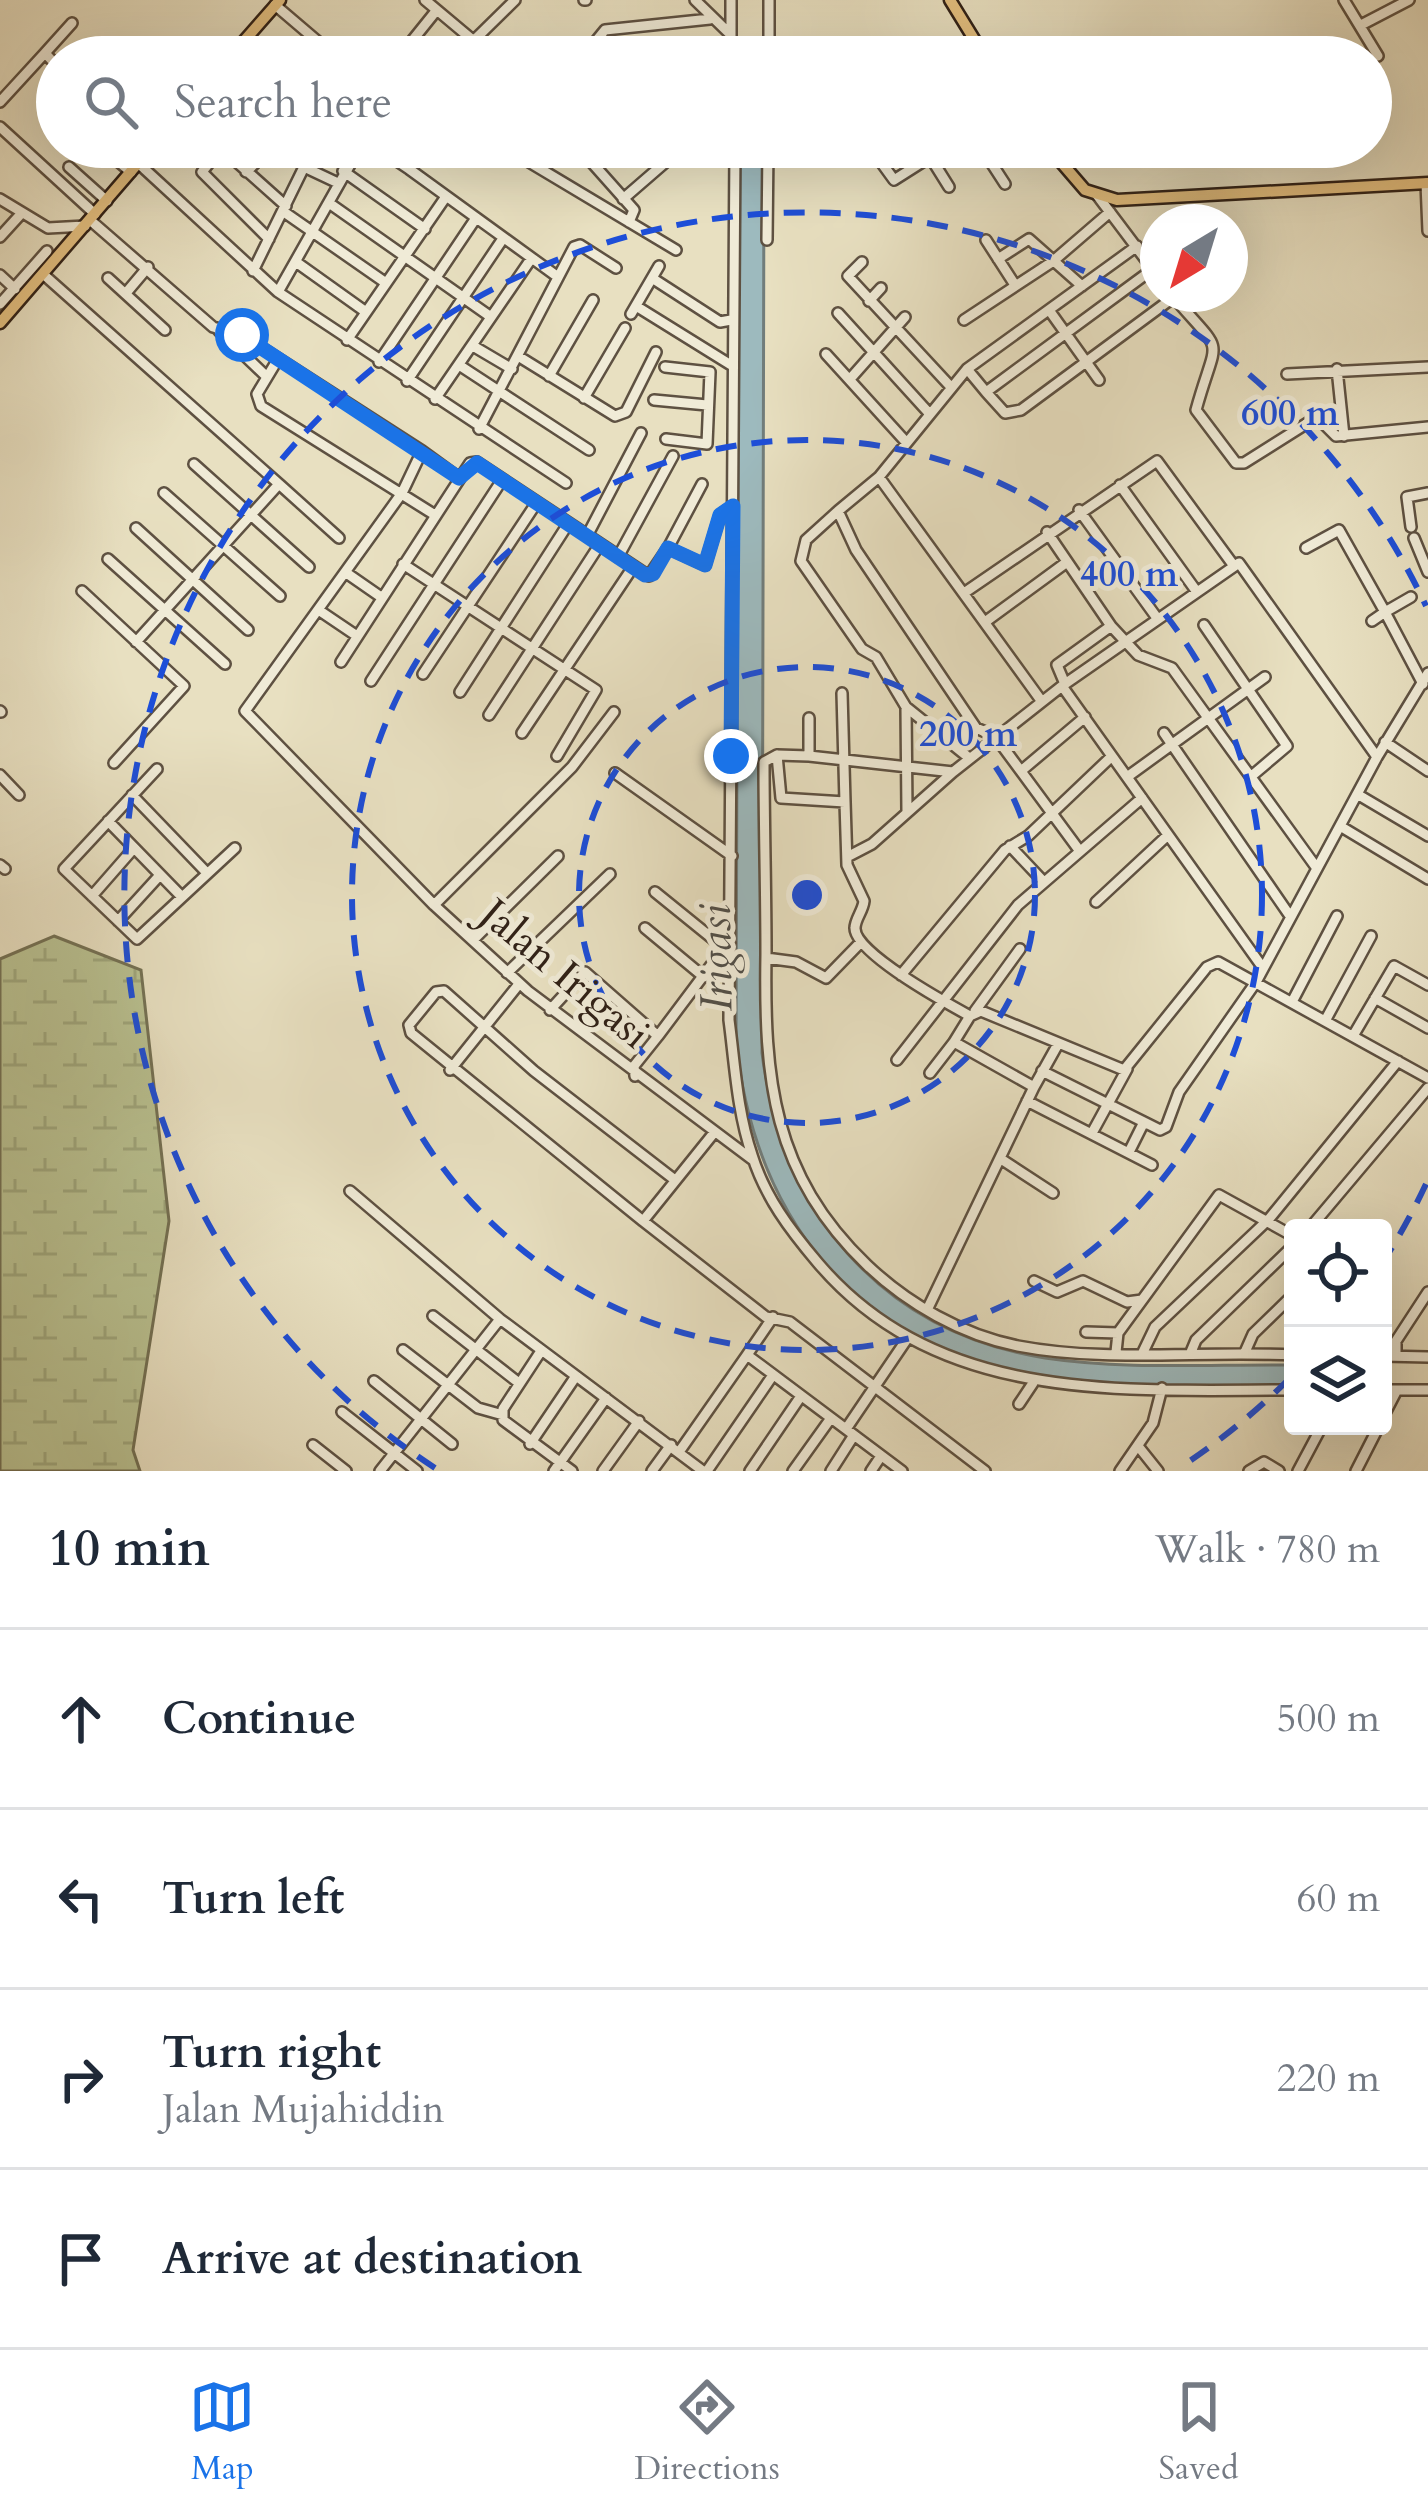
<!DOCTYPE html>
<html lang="en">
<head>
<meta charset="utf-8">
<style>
	:root { --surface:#fff; --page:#f2f2f3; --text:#1f2937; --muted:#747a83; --line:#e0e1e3; --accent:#1a73e8 }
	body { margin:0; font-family:Cardo,serif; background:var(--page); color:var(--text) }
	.controls { position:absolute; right:36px; bottom:36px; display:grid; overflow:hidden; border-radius:12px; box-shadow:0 12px 48px #0002 }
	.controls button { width:108px; height:108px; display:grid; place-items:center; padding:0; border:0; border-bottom:3px solid var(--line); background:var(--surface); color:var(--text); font:60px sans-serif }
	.compass { position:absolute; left:1140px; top:204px; width:108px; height:108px; border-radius:50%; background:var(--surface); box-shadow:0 12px 48px #0002; rotate:218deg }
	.stop { position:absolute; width:36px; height:36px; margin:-27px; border:9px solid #1a73e8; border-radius:50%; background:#fff }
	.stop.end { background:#1a73e8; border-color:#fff; box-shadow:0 3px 12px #0008 }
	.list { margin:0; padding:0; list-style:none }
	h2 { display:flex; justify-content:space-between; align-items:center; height:156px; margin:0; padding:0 48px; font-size:51px }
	h2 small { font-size:39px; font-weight:400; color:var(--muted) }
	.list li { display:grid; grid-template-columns:78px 1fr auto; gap:36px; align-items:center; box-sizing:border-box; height:180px; padding:0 48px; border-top:3px solid var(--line) }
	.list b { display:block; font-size:45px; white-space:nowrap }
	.list p { margin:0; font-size:39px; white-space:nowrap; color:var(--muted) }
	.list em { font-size:39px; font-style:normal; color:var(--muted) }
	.icon { flex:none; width:66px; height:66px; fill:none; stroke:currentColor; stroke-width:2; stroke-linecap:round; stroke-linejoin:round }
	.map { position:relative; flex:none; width:1428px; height:1471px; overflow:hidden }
	.search { position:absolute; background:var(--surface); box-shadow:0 12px 48px #0002; left:36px; right:36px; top:36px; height:132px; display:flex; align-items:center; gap:30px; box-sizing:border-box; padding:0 42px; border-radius:66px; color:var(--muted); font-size:45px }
	.sheet { height:876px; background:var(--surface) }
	nav { display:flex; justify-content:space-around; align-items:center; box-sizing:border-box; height:168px; border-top:3px solid var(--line); background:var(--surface); font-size:33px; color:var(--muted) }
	nav a { display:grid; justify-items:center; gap:6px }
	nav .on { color:var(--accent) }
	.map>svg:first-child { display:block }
	.wetland { fill:url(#wetland-marsh); stroke:#747154; stroke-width:3 }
	.water { fill:#9dbabe; stroke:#717d7b; stroke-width:3 }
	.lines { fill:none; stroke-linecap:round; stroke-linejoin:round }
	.minor-casing { stroke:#5e5142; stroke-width:14 }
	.major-casing { stroke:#302117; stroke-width:15 }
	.minor { stroke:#f0ebd7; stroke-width:9 }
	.major { stroke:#e4c080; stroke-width:10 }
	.route { stroke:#1a73e8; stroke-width:15 }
	.ring { fill:none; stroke:#1d4ed8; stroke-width:6; stroke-dasharray:21 15 }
	.labels { text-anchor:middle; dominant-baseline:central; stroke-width:10; stroke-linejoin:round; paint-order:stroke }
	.street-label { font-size:42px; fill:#302117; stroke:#f0ebd7 }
	.water-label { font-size:45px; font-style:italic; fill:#514f49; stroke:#f0ebd7 }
	.centre { fill:#1d4ed8; stroke:#f0ebd7; stroke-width:6 }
	.ring-label { font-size:36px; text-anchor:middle; font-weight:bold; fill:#1d4ed8; stroke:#f0ebd7; stroke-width:10; stroke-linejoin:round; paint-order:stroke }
</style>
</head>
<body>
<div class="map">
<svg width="1428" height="1471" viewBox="0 0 1428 1471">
	<defs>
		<pattern id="wetland-marsh" width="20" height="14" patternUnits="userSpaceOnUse" patternTransform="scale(3)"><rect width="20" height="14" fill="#b9c191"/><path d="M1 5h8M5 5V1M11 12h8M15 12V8" fill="none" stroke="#9fa67c"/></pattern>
	</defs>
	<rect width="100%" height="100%" fill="#e8e0c1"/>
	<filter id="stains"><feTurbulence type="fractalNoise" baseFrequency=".00167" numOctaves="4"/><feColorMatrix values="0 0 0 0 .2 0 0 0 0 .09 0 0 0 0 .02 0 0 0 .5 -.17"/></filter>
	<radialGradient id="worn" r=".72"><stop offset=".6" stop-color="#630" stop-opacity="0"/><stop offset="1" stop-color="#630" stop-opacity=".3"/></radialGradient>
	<path class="wetland" d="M54,936L141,970L169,1221L133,1450L140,1471H0V959Z"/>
	<path class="water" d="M739,147H764L762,1053C782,1212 881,1332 1045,1358C1125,1370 1212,1364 1293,1365V1388C1210,1387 1119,1396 1037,1382C857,1349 754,1217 736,1041Z"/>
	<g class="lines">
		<defs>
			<path id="minor" d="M425,0L493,57
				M584,0H586
				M695,0L730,34
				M1344,0L1378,56
				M275,5L336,57
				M1361,25L1409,0
				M923,55L924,57
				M399,57L436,11
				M457,57L515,0
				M583,57L605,30L710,19
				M731,57V0
				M769,57V0
				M57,66L45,53L72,23
				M57,83L44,101L57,113
				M0,102L45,53
				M0,127L95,214
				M101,147L131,172
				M222,147L202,172L269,239
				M283,147L304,167L338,183
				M376,147L409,169L429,147
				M504,147L676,250
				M578,147L634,210L629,222
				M735,147L729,1020C735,1065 737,1111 752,1155C765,1197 790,1230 818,1263C939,1405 1123,1390 1293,1390
				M799,147V154
				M870,147L894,180L946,147
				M924,147L949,187
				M981,147L1005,184
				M221,148L286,206
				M138,163L278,292L566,483
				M69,167L107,201
				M409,169L558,277
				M343,171L425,229
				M246,172L272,147
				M1426,183L1428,231
				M1097,195L1158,276
				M0,199L48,228L85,226
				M623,199L683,147
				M329,203L491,317
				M284,212L386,283
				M90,220L213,327L242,335L422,451L402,493L245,711L434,905
				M0,237L20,215
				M767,240L768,147
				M986,240L1015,285
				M998,259L1029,239L1082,286
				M296,262L366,312
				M862,262L848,276L950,386
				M253,271L304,167
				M43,274L279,484L136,642
				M0,275L15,289
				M108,278L165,330
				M652,278L720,322L731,320
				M278,292L360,147
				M126,293L148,267
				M1171,294C1227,360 1218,330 1196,410L1236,463H1244L1317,417L1336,436L1428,427
				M869,301L881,288
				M0,304L47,251
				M636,306L731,365
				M1049,310L1099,380
				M838,313L928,412
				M631,314L659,266
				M964,320L1052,262L1110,212
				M219,331L267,377
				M347,340L445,198
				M473,346L512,369
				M826,354L906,442
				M518,356L615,416L626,412L656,352
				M278,359L257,394L261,406L435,515
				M379,362L474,221
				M459,365L589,450
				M665,367L710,372L707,444L666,439
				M967,369L986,392L1153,269
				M1337,369L1344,436
				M1287,374L1428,367
				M549,376L593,300
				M850,379L905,317
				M407,381L502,240
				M986,392L1005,413L1021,410L1174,297
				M584,398L625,328
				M435,399L531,259
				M654,400L707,405
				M479,429L574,247L580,245L616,268
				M422,451L459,478
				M194,464L309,567
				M879,477L1040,699
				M279,484L339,538
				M1120,485L1197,592
				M164,493L280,596
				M1079,510L1157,618
				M838,511L806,540L801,561L862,649L876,657L906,707L968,757
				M1411,527L1407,497L1428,493
				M136,528L248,630
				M1047,532L1111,626
				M587,536L641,433
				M1414,538L1428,572
				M668,548L702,484
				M1306,548L1339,530L1385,612L1411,597
				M618,557L673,456
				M108,559L225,664
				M403,564L596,690L557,756
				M345,572L381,597
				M82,591L184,686L114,763
				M964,593L1157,461L1234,566
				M320,611L357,636
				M1372,621L1385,612L1423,684
				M985,622L1067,562
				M1204,625L1287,746L1254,774
				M341,662L470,463L477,462L649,576L668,548L705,565L720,515L733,506
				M423,674L537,502
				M371,681L502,480
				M1065,684L1057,665L1111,626L1138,655L1172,668L1316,867
				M1062,686L1239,563L1377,757
				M460,692L568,524
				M906,707L907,812
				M0,711L1,712
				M614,712L572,767L434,905L528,991L753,1160
				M489,715L600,544
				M809,718V756L953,772L1062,686L1263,968
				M522,733L633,567
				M1164,733L1290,916
				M1385,742L1428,771
				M777,755L764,762C764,826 766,890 766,954C764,1078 772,1174 867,1265C908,1304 962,1335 1018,1346C1107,1363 1203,1350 1293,1355
				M809,756L777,755L781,798L845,802L842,693
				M157,769L64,869L137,939L235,848
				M1021,771L1085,717
				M615,773L732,856
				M0,775L19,795
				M1127,777L1265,677
				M1357,794L1428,836
				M132,795L207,873
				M845,802L847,865L864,901C863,911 855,919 855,928C854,953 948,1004 970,1016
				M108,821L182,897
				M1340,826L1428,879
				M1010,846L1044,882
				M1079,850L995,736L976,728L856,550L838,511L879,477L967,369L1137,246
				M847,857L872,844L953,772
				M0,865L5,869
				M655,892L713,939L730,943
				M92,896L134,848
				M1096,902L1168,835
				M118,921L160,875
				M645,928L704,977
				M473,940L558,856
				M766,958L796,962L826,978L861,942
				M507,973L610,874
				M901,975L1005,850L1028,836L1112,756
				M1375,998L1428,1028
				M1292,1002L1337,916
				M550,1010L585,972L658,1036L634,1066L635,1076
				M975,1011L1020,949
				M1325,1021L1371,936
				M658,1036L715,960L730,956
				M1353,1036L1394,966L1428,985
				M1058,1044L1034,1087L954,1042L970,1016L981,1011L1124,1070L1207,967L1218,962L1428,1078
				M897,1060L1018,905L1142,798
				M450,1070L519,984
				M1042,1071L1160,1130L1166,1127L1179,1092L1256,982L1377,757L1428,673
				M930,1073L954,1042
				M1027,1101L1152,1165
				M1092,1133L1127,1069
				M1129,1152L1144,1122
				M1001,1159L1053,1193
				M675,1180L534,1071L444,991L436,992L409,1025L411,1033L643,1221L713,1134
				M350,1191L500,1319L703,1471
				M643,1221L766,1317L790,1322L985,1471
				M1310,1228L1428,1088
				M1034,1281L1057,1292L1083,1281L1127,1302L1142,1300
				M927,1310L1034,1087
				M433,1316L519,1383
				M773,1317L747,1355L902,1471
				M1086,1332L1118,1333
				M403,1350L478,1408L503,1415
				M541,1351L503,1409V1420L572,1471
				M1116,1352L1118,1333L1219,1195L1293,1236
				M1143,1352L1155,1327L1269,1219L1398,1061
				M1191,1352L1196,1340L1293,1246
				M1245,1352L1253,1334L1293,1295
				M1383,1356L1428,1357
				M1396,1356V1341L1428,1292
				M374,1381L452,1444
				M1383,1390H1428
				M1019,1404L1033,1383
				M342,1412L417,1471
				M1383,1417L1397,1390
				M846,1429L907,1339
				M530,1444L576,1376
				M313,1445L346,1471
				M1138,1446L1158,1471
				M679,1452L747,1355
				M380,1471L500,1319
				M554,1471L606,1398
				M603,1471L639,1421
				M652,1471L671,1445
				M707,1471L773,1375
				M750,1471L801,1396
				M793,1471L831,1418
				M831,1471L854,1435
				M871,1471L881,1456
				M1120,1471L1153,1423L1162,1388
				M1249,1471L1264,1462L1279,1471
				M1298,1471L1322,1426
				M1356,1471L1379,1426"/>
			<path id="major" d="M950,0L985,57
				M230,57L280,0
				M1048,147L1085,190L1117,200L1428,183
				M0,323L152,147"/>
		</defs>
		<use href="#minor" class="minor-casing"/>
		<use href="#major" class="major-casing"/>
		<use href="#minor" class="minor"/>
		<use href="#major" class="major"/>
	</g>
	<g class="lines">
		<path class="route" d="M242,335L459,478L477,463L645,575L653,574L668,548L705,565L720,515L733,506L731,756"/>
	</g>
	<g class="ring">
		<circle cx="807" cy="895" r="228"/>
		<circle cx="807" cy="895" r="455"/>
		<path d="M1426 1184A683 683 0 0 1 1383 1262M1290 1378A683 683 0 0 1 1179 1468M435 1468A683 683 0 1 1 1426 606"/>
	</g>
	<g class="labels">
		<g class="street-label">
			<text transform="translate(565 974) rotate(40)">Jalan Irigasi</text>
		</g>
		<g class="water-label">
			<text transform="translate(716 958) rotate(-91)">Irigasi</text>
		</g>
	</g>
	<circle cx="807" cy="895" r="18" class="centre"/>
	<g class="ring-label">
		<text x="1290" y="425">600 m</text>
		<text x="1129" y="586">400 m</text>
		<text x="968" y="746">200 m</text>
	</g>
	<rect width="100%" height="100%" filter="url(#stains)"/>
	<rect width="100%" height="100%" fill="url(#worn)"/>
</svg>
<div class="controls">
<button><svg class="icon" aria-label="locate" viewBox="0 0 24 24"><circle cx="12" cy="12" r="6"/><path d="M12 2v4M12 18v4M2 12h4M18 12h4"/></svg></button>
<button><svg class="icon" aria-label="layers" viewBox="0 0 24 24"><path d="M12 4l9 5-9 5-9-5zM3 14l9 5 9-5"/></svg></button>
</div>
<svg class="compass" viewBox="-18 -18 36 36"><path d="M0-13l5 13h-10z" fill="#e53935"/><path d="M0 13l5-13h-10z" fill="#747a83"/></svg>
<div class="stop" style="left:242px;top:335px"></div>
<div class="stop end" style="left:731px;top:756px"></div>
<div class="search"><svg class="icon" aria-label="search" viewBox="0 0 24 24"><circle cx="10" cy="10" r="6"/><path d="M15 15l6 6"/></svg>Search here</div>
</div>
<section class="sheet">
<h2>10 min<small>Walk · 780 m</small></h2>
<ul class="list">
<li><svg class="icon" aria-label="ahead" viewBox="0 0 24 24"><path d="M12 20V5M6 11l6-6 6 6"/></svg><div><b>Continue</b></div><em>500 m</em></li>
<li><svg class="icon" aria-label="left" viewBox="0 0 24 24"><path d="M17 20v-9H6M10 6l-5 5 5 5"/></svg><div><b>Turn left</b></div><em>60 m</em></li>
<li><svg class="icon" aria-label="right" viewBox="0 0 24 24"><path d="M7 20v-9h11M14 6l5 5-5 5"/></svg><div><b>Turn right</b><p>Jalan Mujahiddin</p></div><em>220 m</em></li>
<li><svg class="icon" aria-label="arrive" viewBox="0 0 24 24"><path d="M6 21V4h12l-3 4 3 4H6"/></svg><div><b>Arrive at destination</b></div></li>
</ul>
</section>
<nav>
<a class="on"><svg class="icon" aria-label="map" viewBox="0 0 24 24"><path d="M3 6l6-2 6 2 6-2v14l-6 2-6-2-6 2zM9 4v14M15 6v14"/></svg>Map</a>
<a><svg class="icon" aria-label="directions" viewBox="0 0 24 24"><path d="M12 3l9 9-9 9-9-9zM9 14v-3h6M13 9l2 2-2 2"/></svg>Directions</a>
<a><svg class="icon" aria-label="saved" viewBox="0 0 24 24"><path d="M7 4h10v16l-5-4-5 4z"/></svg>Saved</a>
</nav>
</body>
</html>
